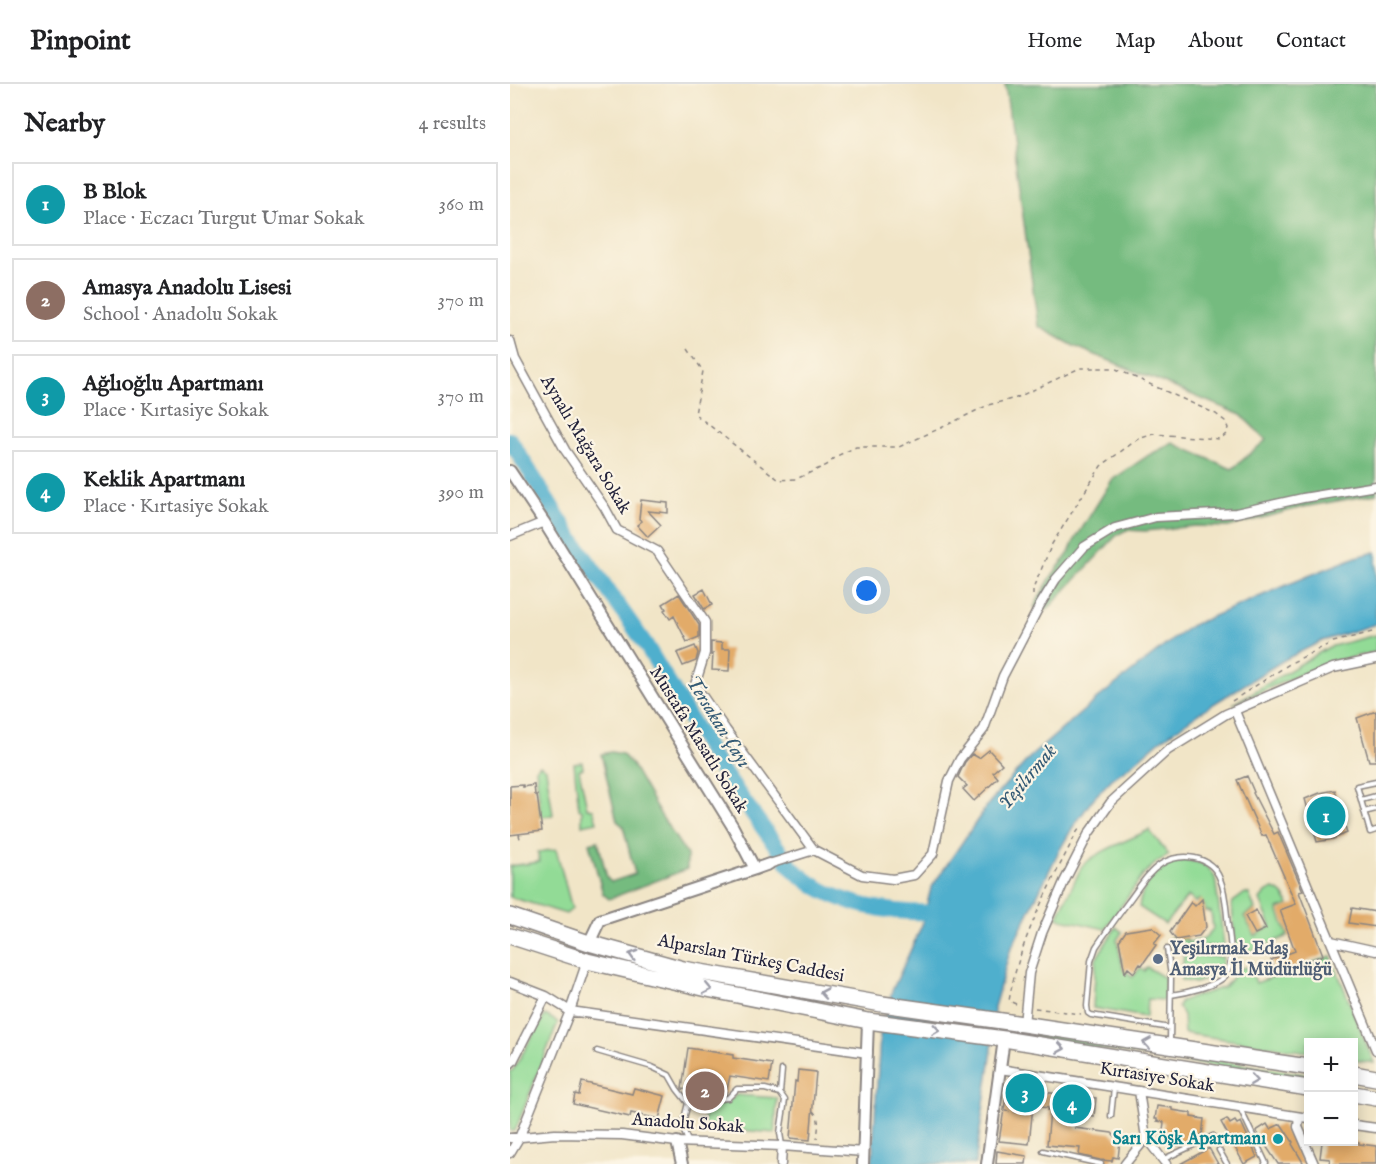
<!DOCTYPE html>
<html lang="en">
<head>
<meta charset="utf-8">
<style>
	:root { --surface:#fff; --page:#f6f6f6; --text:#202124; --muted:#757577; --line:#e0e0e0; --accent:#1a73e8 }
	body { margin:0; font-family:"IM FELL English",serif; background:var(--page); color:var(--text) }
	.controls { position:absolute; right:18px; bottom:18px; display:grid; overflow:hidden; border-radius:0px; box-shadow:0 3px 15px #0003 }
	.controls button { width:54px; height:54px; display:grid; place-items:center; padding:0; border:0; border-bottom:2px solid var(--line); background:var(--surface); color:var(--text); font:30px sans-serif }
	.you { position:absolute; left:357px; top:507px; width:21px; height:21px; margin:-15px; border:4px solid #fff; border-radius:50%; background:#1a73e8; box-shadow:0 0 0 9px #1a73e833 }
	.badge { display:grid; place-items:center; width:39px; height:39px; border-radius:50%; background:var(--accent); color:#fff; font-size:20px; font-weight:700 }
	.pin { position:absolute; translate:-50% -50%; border:3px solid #fff; box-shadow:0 2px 6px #0006 }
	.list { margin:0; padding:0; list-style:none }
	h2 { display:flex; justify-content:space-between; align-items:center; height:78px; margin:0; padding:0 24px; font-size:26px }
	h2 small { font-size:20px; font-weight:400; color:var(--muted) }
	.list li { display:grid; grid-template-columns:39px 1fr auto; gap:18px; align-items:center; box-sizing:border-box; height:84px; margin:0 12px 12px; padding:0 12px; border:2px solid var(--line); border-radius:0px }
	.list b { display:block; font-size:22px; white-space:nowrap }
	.list p { margin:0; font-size:20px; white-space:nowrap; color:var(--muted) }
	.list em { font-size:20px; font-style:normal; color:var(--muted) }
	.map { position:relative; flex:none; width:866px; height:1080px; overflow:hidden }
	header { display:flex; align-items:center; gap:36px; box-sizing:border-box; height:84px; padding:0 30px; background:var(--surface); border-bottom:2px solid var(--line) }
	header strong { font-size:28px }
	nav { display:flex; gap:33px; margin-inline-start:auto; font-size:21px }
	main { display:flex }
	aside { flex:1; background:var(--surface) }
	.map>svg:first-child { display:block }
	.green { fill:#92db96; stroke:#5a7e68; stroke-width:1.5 }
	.forest { fill:#75bb7f; stroke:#4c6e5d; stroke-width:1.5 }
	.water { fill:#4fafcd; stroke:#386884; stroke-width:1.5 }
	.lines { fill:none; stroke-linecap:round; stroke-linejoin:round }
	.river { stroke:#4fafcd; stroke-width:16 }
	.building { fill:#e2ab69 }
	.lane-casing { stroke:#8a8481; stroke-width:7 }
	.street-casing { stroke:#8a8481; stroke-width:11 }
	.secondary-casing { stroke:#8a8481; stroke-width:14 }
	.highway-casing { stroke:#8a8481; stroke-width:18 }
	.path { stroke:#8a8481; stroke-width:1.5; stroke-dasharray:4.5 4.5; stroke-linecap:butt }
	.lane { stroke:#fff; stroke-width:4 }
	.street { stroke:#fff; stroke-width:8 }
	.secondary { stroke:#fff; stroke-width:10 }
	.highway { stroke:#fff; stroke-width:15 }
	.oneway { stroke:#9c9ca7 }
	.service-dot { fill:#5c6f8a; stroke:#fcf5e5; stroke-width:2 }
	.culture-dot { fill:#0f9aa8; stroke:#fcf5e5; stroke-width:2 }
	.labels { text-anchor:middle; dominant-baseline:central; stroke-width:4.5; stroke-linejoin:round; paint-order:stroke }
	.street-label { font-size:18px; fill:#22223b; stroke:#fcf5e5 }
	.service-label { font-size:18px; font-weight:bold; fill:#4e5e75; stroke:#fcf5e5; text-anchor:start }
	.culture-label { font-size:18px; font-weight:bold; fill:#0d838f; stroke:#fcf5e5; text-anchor:end }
	.water-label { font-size:20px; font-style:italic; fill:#345a75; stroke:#fcf5e5 }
</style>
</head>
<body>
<header>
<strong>Pinpoint</strong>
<nav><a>Home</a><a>Map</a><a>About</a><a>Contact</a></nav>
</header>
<main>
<aside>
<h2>Nearby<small>4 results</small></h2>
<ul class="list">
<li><span class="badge" style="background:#0f9aa8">1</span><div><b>B Blok</b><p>Place · Eczacı Turgut Umar Sokak</p></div><em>360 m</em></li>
<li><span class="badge" style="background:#8d6e63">2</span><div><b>Amasya Anadolu Lisesi</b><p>School · Anadolu Sokak</p></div><em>370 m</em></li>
<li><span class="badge" style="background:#0f9aa8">3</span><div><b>Ağlıoğlu Apartmanı</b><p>Place · Kırtasiye Sokak</p></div><em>370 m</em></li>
<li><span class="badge" style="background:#0f9aa8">4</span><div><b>Keklik Apartmanı</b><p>Place · Kırtasiye Sokak</p></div><em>390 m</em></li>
</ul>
</aside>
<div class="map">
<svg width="866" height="1080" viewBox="0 0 866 1080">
	<rect width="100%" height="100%" fill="#fcf5e5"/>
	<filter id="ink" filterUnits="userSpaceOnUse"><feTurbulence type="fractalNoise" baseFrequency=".0167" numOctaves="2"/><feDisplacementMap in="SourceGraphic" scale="12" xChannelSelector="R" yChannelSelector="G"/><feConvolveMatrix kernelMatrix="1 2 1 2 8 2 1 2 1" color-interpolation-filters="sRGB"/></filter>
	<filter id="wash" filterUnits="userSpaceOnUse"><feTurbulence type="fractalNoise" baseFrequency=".008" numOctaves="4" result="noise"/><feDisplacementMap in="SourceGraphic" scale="24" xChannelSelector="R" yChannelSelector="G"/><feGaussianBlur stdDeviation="1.35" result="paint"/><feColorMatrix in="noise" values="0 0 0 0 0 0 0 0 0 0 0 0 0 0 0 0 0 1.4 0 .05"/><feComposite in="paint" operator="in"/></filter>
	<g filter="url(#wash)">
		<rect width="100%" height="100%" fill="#f1e5c7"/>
		<path class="green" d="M866,551V568L816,579L723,620L819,563Z
			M72,678L73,684L69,686L77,724L83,725L87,738L72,741V727L69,725L64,679Z
			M30,681L36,685L43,731L31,733L26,685Z
			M639,746L659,771L647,778L634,790L595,845L547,834L572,782C587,767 619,756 639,746Z
			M46,765L62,825L56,830L0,813V782L29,778L28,768Z
			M675,776C689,778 699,780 705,794L714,861L713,863L673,861V864L662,863L657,859L662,852L666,857L677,855V858L693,856L703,845L701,828L695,827L694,821L689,815L686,819L678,812L655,840L629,823C632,798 651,779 675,776Z
			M764,805C772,807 776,814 779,821L768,825L778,852L728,872L726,871L722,821L723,818L735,809L739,810L745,825L734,832L745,852L761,842L750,816C752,810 758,807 764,805Z
			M606,843L612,848L607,856L613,885L623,893L630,884L634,887L637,883L655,894L654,916L637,915L636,933L583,924L586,875Z
			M674,870L713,873L711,888L706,892L685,899L671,896Z
			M821,872L864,979L844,976V958H798V968L674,949L673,931L668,923L671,917L714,903L721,895L725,885L740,883L746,899Z
			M35,931L48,938L5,1047H0V988L3,986Z
			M503,943L798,991V997L501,951Z
			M226,1011L267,1014L265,1049L193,1043L195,1029L198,1020C211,1020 217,1021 226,1011Z"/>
		<path class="forest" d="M495,0H866V410L793,423L718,443L685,442L635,447L616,446L607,451L536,527L524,523L541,493L559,469L563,459L602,396L639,371L663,359L722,385L756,356L731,331L564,262L528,242Z
			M101,668L112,670L122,681L152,733L177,771V785L99,815L93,810L79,759L88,757L97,794L101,798L125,790L113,742L107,737L91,670Z"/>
		<path class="water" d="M866,468V540L812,557L774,576L689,629L648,658L623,680L602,695L583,715L563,743L548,769L500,867L484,923L482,966L465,1080H362L370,952L382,907L412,841L421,804L479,719L520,673L588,614L680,542L803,490L846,473Z"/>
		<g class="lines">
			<path class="river" d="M0,356L58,449L136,561L207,680L282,784C322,823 385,831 438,828"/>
		</g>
		<g id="blocks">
			<path class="building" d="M131,416L158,419V429L138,427L151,441L138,453L127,441L132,437L129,435Z
				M194,505L202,521L194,525L185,510Z
				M169,510L189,541V553L177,558L164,532L160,535L154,526L156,525L153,520Z
				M201,558L212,559V565H220L219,587L202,586L203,570L201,571Z
				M185,562L188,569L186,577L173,582L167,569Z
				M866,627V677H859L847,634Z
				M479,666L492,680L483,688L488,694L464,717L453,705L457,702L448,693L455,678L462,670L469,674Z
				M737,692L744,708L743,709L764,750L768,748L793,807L789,808L813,871L767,890L761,876L785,867L770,826L786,820L756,751L752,752L727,696Z
				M13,701V703L24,701L25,711H27L32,747L0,751V702Z
				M825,706L837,749L823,755L807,758L795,715L810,709Z
				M692,815L696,843L689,852L666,856L660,848L681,818L685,822Z
				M842,824L866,828V843L839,839Z
				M746,826L756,845L745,850L735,832Z
				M642,843L651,851L644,860L646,861L632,881L630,880L624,889L618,884L615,889L609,857L616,847Z
				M178,964L223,971V974L262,980L259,998L220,992L216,1010L209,1011L172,1005Z
				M288,986L306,988L300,1056L280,1054L285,997L287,998Z
				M72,998L122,1010L124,1004L155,1012L149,1035L121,1029L120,1033L63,1020L65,1010L69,1011Z
				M498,1000L533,1004L532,1008L586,1014L584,1032L567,1029L565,1044L602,1049L610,1057L608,1074L603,1073L602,1077L590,1076L569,1071L570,1064L537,1061L540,1026H538L539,1024L523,1022L519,1060L489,1057Z
				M647,1022L662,1024V1026L681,1029V1033L694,1035L692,1052L683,1051L682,1057L673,1062L663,1061V1059L657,1058V1056L652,1055L654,1038L647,1037V1035H645Z
				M717,1035L720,1040L725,1037L727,1040L731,1038L747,1073L734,1080L711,1038Z
				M757,1040L760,1045L771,1040L783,1058L782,1060L794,1080H768L746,1047Z
				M812,1058H849V1060L866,1062V1080H819L820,1075L810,1074Z
				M699,1064L708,1080H670L683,1073Z
				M487,1067L517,1072L516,1080H486Z"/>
		</g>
	</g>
	<g filter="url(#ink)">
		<use href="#blocks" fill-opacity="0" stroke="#8a8481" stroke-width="1.5"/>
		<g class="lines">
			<defs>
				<path id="lane" d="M866,698L847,702L860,748L866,746
					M851,716L866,712
					M854,728L866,725
					M657,865L661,892L660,958
					M660,944L581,931L578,929L577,922L581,877L586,863C596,848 607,833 618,818C628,805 637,789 651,780C671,768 701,771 710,795C716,809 716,826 718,841C720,854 724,879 716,891C708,902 675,909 661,911
					M87,967L142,983L159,991L167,1005L178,1019C190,1014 205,1016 218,1014L227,1005H255L270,1009L275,1016L270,1049L272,1061
					M270,1009L272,986
					M730,1024L756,1079L755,1080
					M601,1032L604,1004
					M178,1057L172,1043L178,1019
					M709,1066L717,1080
					M533,1067L591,1080
					M654,1075L703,1052"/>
				<path id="street" d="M0,257L5,275L55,366L95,424L107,446L147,467L195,538V569L185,601L216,646L304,766
					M0,452L34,438
					M725,627L866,966
					M259,780L304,766L352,791L383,795L404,791L423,770L439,697L450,675L474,645L493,592L530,521L546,495L574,463L605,444L646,433L726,429L793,414L866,402
					M821,857L866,867
					M0,898L36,912L60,927L358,969
					M514,940L519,889L532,849L554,798L579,749L601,718L658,666L716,630L823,584L866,575
					M0,980L3,977L36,912
					M490,985L798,1034
					M629,1007L636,1054L656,1080
					M789,1033L788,1043L804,1080
					M844,1041L866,1044
					M0,1054L45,1050L112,1051L167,1058L272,1062L354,1068
					M0,1069L9,1054L60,927L77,877
					M271,1080L272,1062
					M615,1080L636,1054"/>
				<path id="secondary" d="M0,387L34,438L223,743L245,785L90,836L79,859
					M245,785L259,780
					M167,1058L172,1080
					M353,1080L358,937
					M477,1080L494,955"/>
				<path id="highway" d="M0,832L79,859L173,885L372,920L499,938L798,983
					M0,852L77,877L202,906L358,937L494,955L798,1004
					M844,990L866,994
					M844,1010L866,1014"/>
			</defs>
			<use href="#lane" class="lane-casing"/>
			<use href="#street" class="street-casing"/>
			<use href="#secondary" class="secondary-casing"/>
			<use href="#highway" class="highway-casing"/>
			<path class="path" d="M178,265L193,287L185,330L269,396L286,395L317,381L327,372L346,363H389L435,342L478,321L506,314L570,284H604L706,330L715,337L718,344L716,350L710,355L644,350L628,355L591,382L542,460L523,505V514
				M722,617L781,579L823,558L866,547
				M9,750L10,755
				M506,920L499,917C509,856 539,803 567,748L570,744
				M525,924L571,930
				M533,1017L535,1002
				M303,1027C311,1035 308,1044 307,1055
				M495,1027L521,1030"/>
			<use href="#lane" class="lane"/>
			<use href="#street" class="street"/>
			<use href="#secondary" class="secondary"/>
			<use href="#highway" class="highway"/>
		</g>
		<defs><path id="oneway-chevron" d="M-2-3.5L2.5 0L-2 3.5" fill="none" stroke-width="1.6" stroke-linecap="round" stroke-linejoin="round" transform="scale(1.5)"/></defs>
		<g class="oneway">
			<use href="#oneway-chevron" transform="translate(123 871) rotate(-164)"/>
			<use href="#oneway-chevron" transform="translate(198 905) rotate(12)"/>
			<use href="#oneway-chevron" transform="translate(314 909) rotate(-170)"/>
			<use href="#oneway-chevron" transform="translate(426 946) rotate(8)"/>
			<use href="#oneway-chevron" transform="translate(637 959) rotate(-171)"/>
			<use href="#oneway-chevron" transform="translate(551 964) rotate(9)"/>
			<use href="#oneway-chevron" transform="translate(744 996) rotate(8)"/>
		</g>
	</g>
	<circle class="service-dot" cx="648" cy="875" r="6"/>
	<circle class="culture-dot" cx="768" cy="1055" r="6"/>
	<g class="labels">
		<g class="street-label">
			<text transform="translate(75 361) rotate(59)">Aynalı Mağara Sokak</text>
			<text transform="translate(188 656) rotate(58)">Mustafa Masatlı Sokak</text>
			<text transform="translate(241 875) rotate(11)">Alparslan Türkeş Caddesi</text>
			<text transform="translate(647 994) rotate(9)">Kırtasiye Sokak</text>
			<text transform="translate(178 1040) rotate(4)">Anadolu Sokak</text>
		</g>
		<g class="service-label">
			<text x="660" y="865">Yeşilırmak Edaş<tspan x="660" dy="21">Amasya İl Müdürlüğü</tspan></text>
		</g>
		<g class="culture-label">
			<text x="756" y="1055">Sarı Köşk Apartmanı</text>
		</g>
		<g class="water-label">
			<text transform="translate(208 638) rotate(58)">Tersakan Çayı</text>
			<text transform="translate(518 693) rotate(-50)">Yeşilırmak</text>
		</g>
	</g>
</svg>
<div class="controls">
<button>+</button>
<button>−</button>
</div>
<div class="you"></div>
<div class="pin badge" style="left:816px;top:732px;background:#0f9aa8">1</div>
<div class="pin badge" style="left:195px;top:1007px;background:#8d6e63">2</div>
<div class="pin badge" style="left:515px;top:1009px;background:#0f9aa8">3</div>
<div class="pin badge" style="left:562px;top:1020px;background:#0f9aa8">4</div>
</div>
</main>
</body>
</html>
